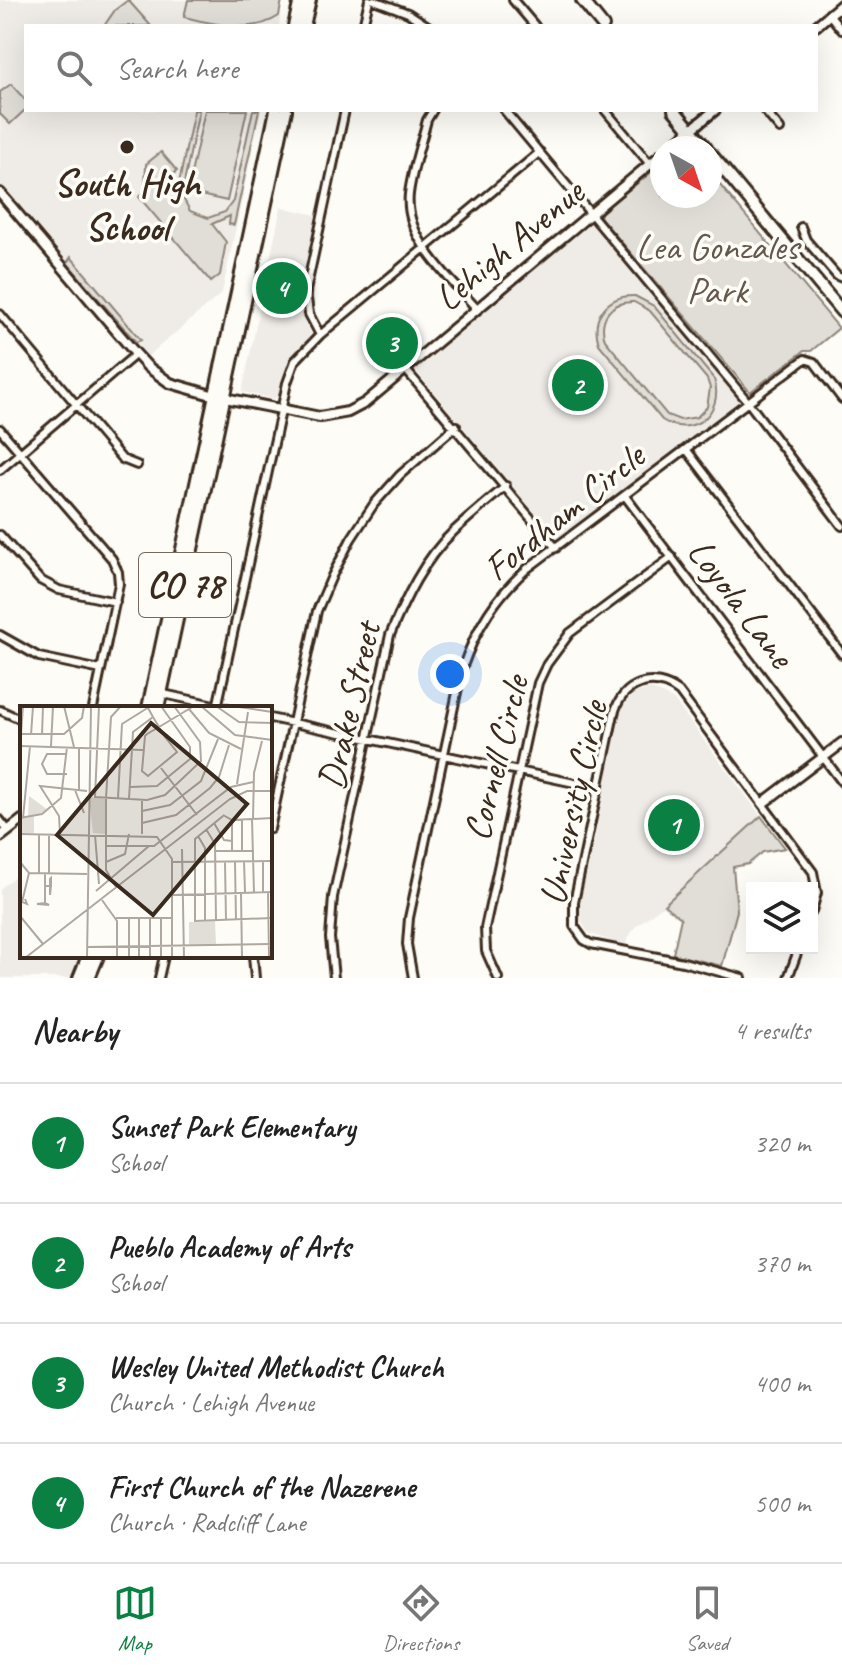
<!DOCTYPE html>
<html lang="en">
<head>
<meta charset="utf-8">
<style>
	:root { --surface:#fff; --page:#f2f2f2; --text:#222; --muted:#767676; --line:#e0e0e0; --accent:#0b8043 }
	body { margin:0; font-family:Caveat,sans-serif; background:var(--page); color:var(--text) }
	.controls { position:absolute; right:24px; bottom:24px; display:grid; overflow:hidden; border-radius:0px; box-shadow:0 8px 32px #0002 }
	.controls button { width:72px; height:72px; display:grid; place-items:center; padding:0; border:0; border-bottom:2px solid var(--line); background:var(--surface); color:var(--text); font:40px sans-serif }
	.compass { position:absolute; left:650px; top:136px; width:72px; height:72px; border-radius:50%; background:var(--surface); box-shadow:0 8px 32px #0002; rotate:140deg }
	.you { position:absolute; left:450px; top:674px; width:28px; height:28px; margin:-20px; border:6px solid #fff; border-radius:50%; background:#1a73e8; box-shadow:0 0 0 12px #1a73e833 }
	.badge { display:grid; place-items:center; width:52px; height:52px; border-radius:50%; background:var(--accent); color:#fff; font-size:26px; font-weight:700 }
	.pin { position:absolute; translate:-50% -50%; border:4px solid #fff; box-shadow:0 2px 8px #0006 }
	.list { margin:0; padding:0; list-style:none }
	h2 { display:flex; justify-content:space-between; align-items:center; height:104px; margin:0; padding:0 32px; font-size:34px }
	h2 small { font-size:26px; font-weight:400; color:var(--muted) }
	.list li { display:grid; grid-template-columns:52px 1fr auto; gap:24px; align-items:center; box-sizing:border-box; height:120px; padding:0 32px; border-top:2px solid var(--line) }
	.list b { display:block; font-size:30px; white-space:nowrap }
	.list p { margin:0; font-size:26px; white-space:nowrap; color:var(--muted) }
	.list em { font-size:26px; font-style:normal; color:var(--muted) }
	.icon { flex:none; width:44px; height:44px; fill:none; stroke:currentColor; stroke-width:2; stroke-linecap:round; stroke-linejoin:round }
	.map { position:relative; flex:none; width:842px; height:978px; overflow:hidden }
	.search { position:absolute; background:var(--surface); box-shadow:0 8px 32px #0002; left:24px; right:24px; top:24px; height:88px; display:flex; align-items:center; gap:20px; box-sizing:border-box; padding:0 28px; border-radius:0px; color:var(--muted); font-size:30px }
	.sheet { height:584px; background:var(--surface) }
	nav { display:flex; justify-content:space-around; align-items:center; box-sizing:border-box; height:112px; border-top:2px solid var(--line); background:var(--surface); font-size:22px; color:var(--muted) }
	nav a { display:grid; justify-items:center; gap:4px }
	nav .on { color:var(--accent) }
	.map>svg:first-child { display:block }
	.built { fill:#efece7 }
	.green { fill:#e1ded7; stroke:#8e847a; stroke-width:2; fill-rule:evenodd }
	.lines { fill:none; stroke-linecap:round; stroke-linejoin:round }
	.minor-casing { stroke:#3b2a1e; stroke-width:12 }
	.tertiary-casing { stroke:#3b2a1e; stroke-width:14 }
	.primary-casing { stroke:#3b2a1e; stroke-width:16 }
	.minor { stroke:#fdfcf7; stroke-width:6 }
	.tertiary { stroke:#fdfcf7; stroke-width:8 }
	.primary { stroke:#fdfcf7; stroke-width:10 }
	.poi-dot { fill:#3b2a1e; stroke:#fdfcf7; stroke-width:3 }
	.labels { text-anchor:middle; dominant-baseline:central; stroke-width:7; stroke-linejoin:round; paint-order:stroke }
	.shield { fill:#fdfcf7; stroke:#75695f; stroke-width:2 }
	.shield-label { font-size:36px; font-weight:bold; fill:#3b2a1e }
	.poi-label { font-size:38px; font-weight:bold; fill:#3b2a1e; stroke:#fdfcf7 }
	.street-label { font-size:38px; fill:#3b2a1e; stroke:#fdfcf7 }
	.park-label { font-size:38px; fill:#64574c; stroke:#fdfcf7 }
	.inset-road { fill:none; stroke:#afa8a0; stroke-width:2 }
	.view { fill:#3b2a1e; fill-opacity:0.15; stroke:#3b2a1e; stroke-width:4 }
	.inset-edge { fill:none; stroke:#3b2a1e; stroke-width:4 }
</style>
</head>
<body>
<div class="map">
<svg width="842" height="978" viewBox="0 0 842 978">
	<rect width="100%" height="100%" fill="#fdfcf7"/>
	<filter id="ink" filterUnits="userSpaceOnUse"><feTurbulence type="fractalNoise" baseFrequency=".0125" numOctaves="2"/><feDisplacementMap in="SourceGraphic" scale="16" xChannelSelector="R" yChannelSelector="G"/><feConvolveMatrix kernelMatrix="1 2 1 2 8 2 1 2 1" color-interpolation-filters="sRGB"/></filter>
	<g filter="url(#ink)">
		<path class="built" d="M0,0H282L279,26H26V110H261L222,293L148,356L0,184Z
			M281,207L316,215L300,290L302,312L311,334L289,362L277,397L274,399L242,392Z
			M591,223L742,400L557,539L414,369Z
			M652,689L674,700L761,816L680,892L634,928L624,946L588,933L580,919L579,902L592,852L621,709L634,693Z
			M22,870V956H82L73,978H0V889Z"/>
		<path class="green" d="M128,0L151,26H104L115,10Z
			M188,0H282L279,16C251,35 215,24 184,17Z
			M11,84L26,101V109L10,124L0,114V92Z
			M194,110H199L183,188V198L190,211L208,218L225,212L233,201L253,110H259L234,225L229,224L230,216L212,224L226,242L220,275L211,282L139,197L145,189L146,164L161,152L177,171L166,181L177,193Z
			M205,110H247L227,201L187,192Z
			M662,164V196H710V173L839,328L811,351H804L750,392L600,217L602,211Z
			M71,257L141,340L136,342L67,263Z
			M635,296L654,306L714,379C725,413 692,439 662,420L599,344C590,317 607,295 635,296ZM634,302L650,311L707,379L710,388L707,407L697,417L680,420L667,415L605,340C598,318 611,301 634,302Z
			M761,816L785,848L763,852L748,864L733,867L737,911L722,966L673,954L681,918L664,905Z"/>
		<g class="lines">
			<defs>
				<path id="minor" d="M374,0L408,13L428,26
					M513,0L535,26
					M829,14L842,30
					M363,26L369,0
					M433,110L427,120C421,144 412,169 409,194C404,239 450,278 477,309
					M504,110L748,402L842,526
					M605,110L650,164
					M764,110L780,129
					M801,227L806,240L837,276L842,278
					M0,314L122,459L137,465
					M320,335L309,314L306,291L345,110
					M405,369L556,548
					M0,429L112,559L118,572L119,584L93,708
					M686,449L842,654
					M0,470L136,354
					M625,496L842,782
					M0,535L40,580L59,590L116,602
					M0,635L39,657L101,670
					M159,693L228,708
					M217,708L287,383L295,361L320,335L540,152
					M0,710L22,720
					M270,718L598,788
					M0,820L8,830
					M270,829L317,611L332,576L351,539L374,504L400,475L456,426
					M253,956L255,978
					M159,978L164,956
					M334,978L330,938L333,897L390,635C405,599 424,559 453,532C470,516 488,501 506,486
					M413,978L407,944L409,918L462,669C476,628 496,596 528,568L805,359L814,362L842,399
					M498,978L486,951L485,928L538,683L547,664L570,633L672,557
					M742,978L683,962L591,944L584,940L574,926V902L614,714C622,683 653,672 679,692L813,872L817,893L812,911
					M788,978L799,948"/>
				<path id="tertiary" d="M816,26L842,4
					M669,148L715,110
					M0,193L136,354L148,367L170,383L215,396L320,417L348,412L365,403L662,154
					M763,803L842,743
					M0,837L22,820"/>
				<path id="primary" d="M582,0L603,26
					M294,26L300,0
					M304,26L310,0
					M674,110L706,148
					M710,153L842,312
					M148,708L276,110
					M158,708L286,110
					M79,978L88,956
					M89,978L98,956"/>
			</defs>
			<use href="#minor" class="minor-casing"/>
			<use href="#tertiary" class="tertiary-casing"/>
			<use href="#primary" class="primary-casing"/>
			<use href="#minor" class="minor"/>
			<use href="#tertiary" class="tertiary"/>
			<use href="#primary" class="primary"/>
		</g>
	</g>
	<circle class="poi-dot" cx="127" cy="147" r="8"/>
	<g class="labels">
		<rect class="shield" x="139" y="553" width="92" height="64" rx="6"/>
		<g class="shield-label">
			<text x="185" y="585">CO 78</text>
		</g>
		<g class="poi-label">
			<text x="127" y="183">South High<tspan x="127" dy="44">School</tspan></text>
		</g>
		<g class="street-label">
			<text transform="translate(509 245) rotate(-40)">Lehigh Avenue</text>
			<text transform="translate(564 512) rotate(-39)">Fordham Circle</text>
			<text transform="translate(741 603) rotate(53)">Loyola Lane</text>
			<text transform="translate(349 706) rotate(-77)">Drake Street</text>
			<text transform="translate(496 758) rotate(-76)">Cornell Circle</text>
			<text transform="translate(573 803) rotate(-78)">University Circle</text>
		</g>
		<g class="park-label">
			<text x="717" y="246">Lea Gonzales<tspan x="717" dy="44">Park</tspan></text>
		</g>
	</g>
	<g transform="translate(20 706)">
		<rect width="252" height="252" fill="#fdfcf7"/>
		<path d="M9,90L28,104L14,110V127L0,128V112H8ZM69,91L85,93V128L73,127ZM195,215L196,239L169,240V216Z" fill="#e1ded7"/>
		<path class="inset-road" d="M44,0L54,41M79,0L75,91L127,94L145,89L181,55L180,36L154,0M127,0L133,11L145,31L157,46L128,70L122,65L125,30L127,28L139,21L174,0M181,0L215,29L252,34M196,0L219,16L252,17M212,0L252,6M169,3L189,27L221,43M0,28H44L62,12L64,0M1,28L3,0M11,29L13,0M22,29L23,0M0,40L123,44M31,40L33,0M141,62L177,109M47,68H27L22,58L27,48H47M217,78L228,6M110,81L137,80L170,53V41L141,0M55,84L64,107M59,85V41M98,92L102,18L129,1M109,93L113,26L133,11M122,105L150,99L181,75L198,33M203,109L212,114L252,112M203,110L175,133V215L252,212M0,112L22,108L41,92L47,41M3,112L10,40M233,112L234,67L242,35M232,113L234,187M212,114V145M222,114V145M122,117L156,109L190,82L199,71L209,39M194,117L204,134L212,135M186,123L195,138L196,215M0,128L137,131L152,153V252M40,128L39,110L20,80L67,85M122,128V93M75,129L79,178M178,130L185,142V214M86,140H134L211,81L233,76M162,143L164,252M195,145H234M224,155L225,186M243,155V186M0,156L9,167L67,168M86,156L105,148L109,128M152,156L252,155M205,156L206,214M215,156L216,214M19,167V128M29,167V128M25,180H31V172L30,173V189L31,180M96,181L86,164V92L91,11L101,0M76,185L129,140M248,186L249,252M221,187L222,252M152,189L252,186M5,193L7,198L2,196L9,167M82,194L97,215V252M25,197L17,198L29,199L25,197V168M0,210L23,238M96,212H152M130,212V252M141,212V252M68,241L252,238M5,252L210,93L227,85H252M67,252L71,0M109,252V212M119,252V212"/>
		<path class="view" d="M131,17L227,98L133,209L37,129Z"/>
		<rect width="252" height="252" class="inset-edge"/>
	</g>
</svg>
<div class="controls">
<button><svg class="icon" aria-label="layers" viewBox="0 0 24 24"><path d="M12 4l9 5-9 5-9-5zM3 14l9 5 9-5"/></svg></button>
</div>
<svg class="compass" viewBox="-18 -18 36 36"><path d="M0-13l5 13h-10z" fill="#e53935"/><path d="M0 13l5-13h-10z" fill="#767676"/></svg>
<div class="you"></div>
<div class="pin badge" style="left:674px;top:825px">1</div>
<div class="pin badge" style="left:578px;top:385px">2</div>
<div class="pin badge" style="left:392px;top:343px">3</div>
<div class="pin badge" style="left:282px;top:288px">4</div>
<div class="search"><svg class="icon" aria-label="search" viewBox="0 0 24 24"><circle cx="10" cy="10" r="6"/><path d="M15 15l6 6"/></svg>Search here</div>
</div>
<section class="sheet">
<h2>Nearby<small>4 results</small></h2>
<ul class="list">
<li><span class="badge">1</span><div><b>Sunset Park Elementary</b><p>School</p></div><em>320 m</em></li>
<li><span class="badge">2</span><div><b>Pueblo Academy of Arts</b><p>School</p></div><em>370 m</em></li>
<li><span class="badge">3</span><div><b>Wesley United Methodist Church</b><p>Church · Lehigh Avenue</p></div><em>400 m</em></li>
<li><span class="badge">4</span><div><b>First Church of the Nazerene</b><p>Church · Radcliff Lane</p></div><em>500 m</em></li>
</ul>
</section>
<nav>
<a class="on"><svg class="icon" aria-label="map" viewBox="0 0 24 24"><path d="M3 6l6-2 6 2 6-2v14l-6 2-6-2-6 2zM9 4v14M15 6v14"/></svg>Map</a>
<a><svg class="icon" aria-label="directions" viewBox="0 0 24 24"><path d="M12 3l9 9-9 9-9-9zM9 14v-3h6M13 9l2 2-2 2"/></svg>Directions</a>
<a><svg class="icon" aria-label="saved" viewBox="0 0 24 24"><path d="M7 4h10v16l-5-4-5 4z"/></svg>Saved</a>
</nav>
</body>
</html>
